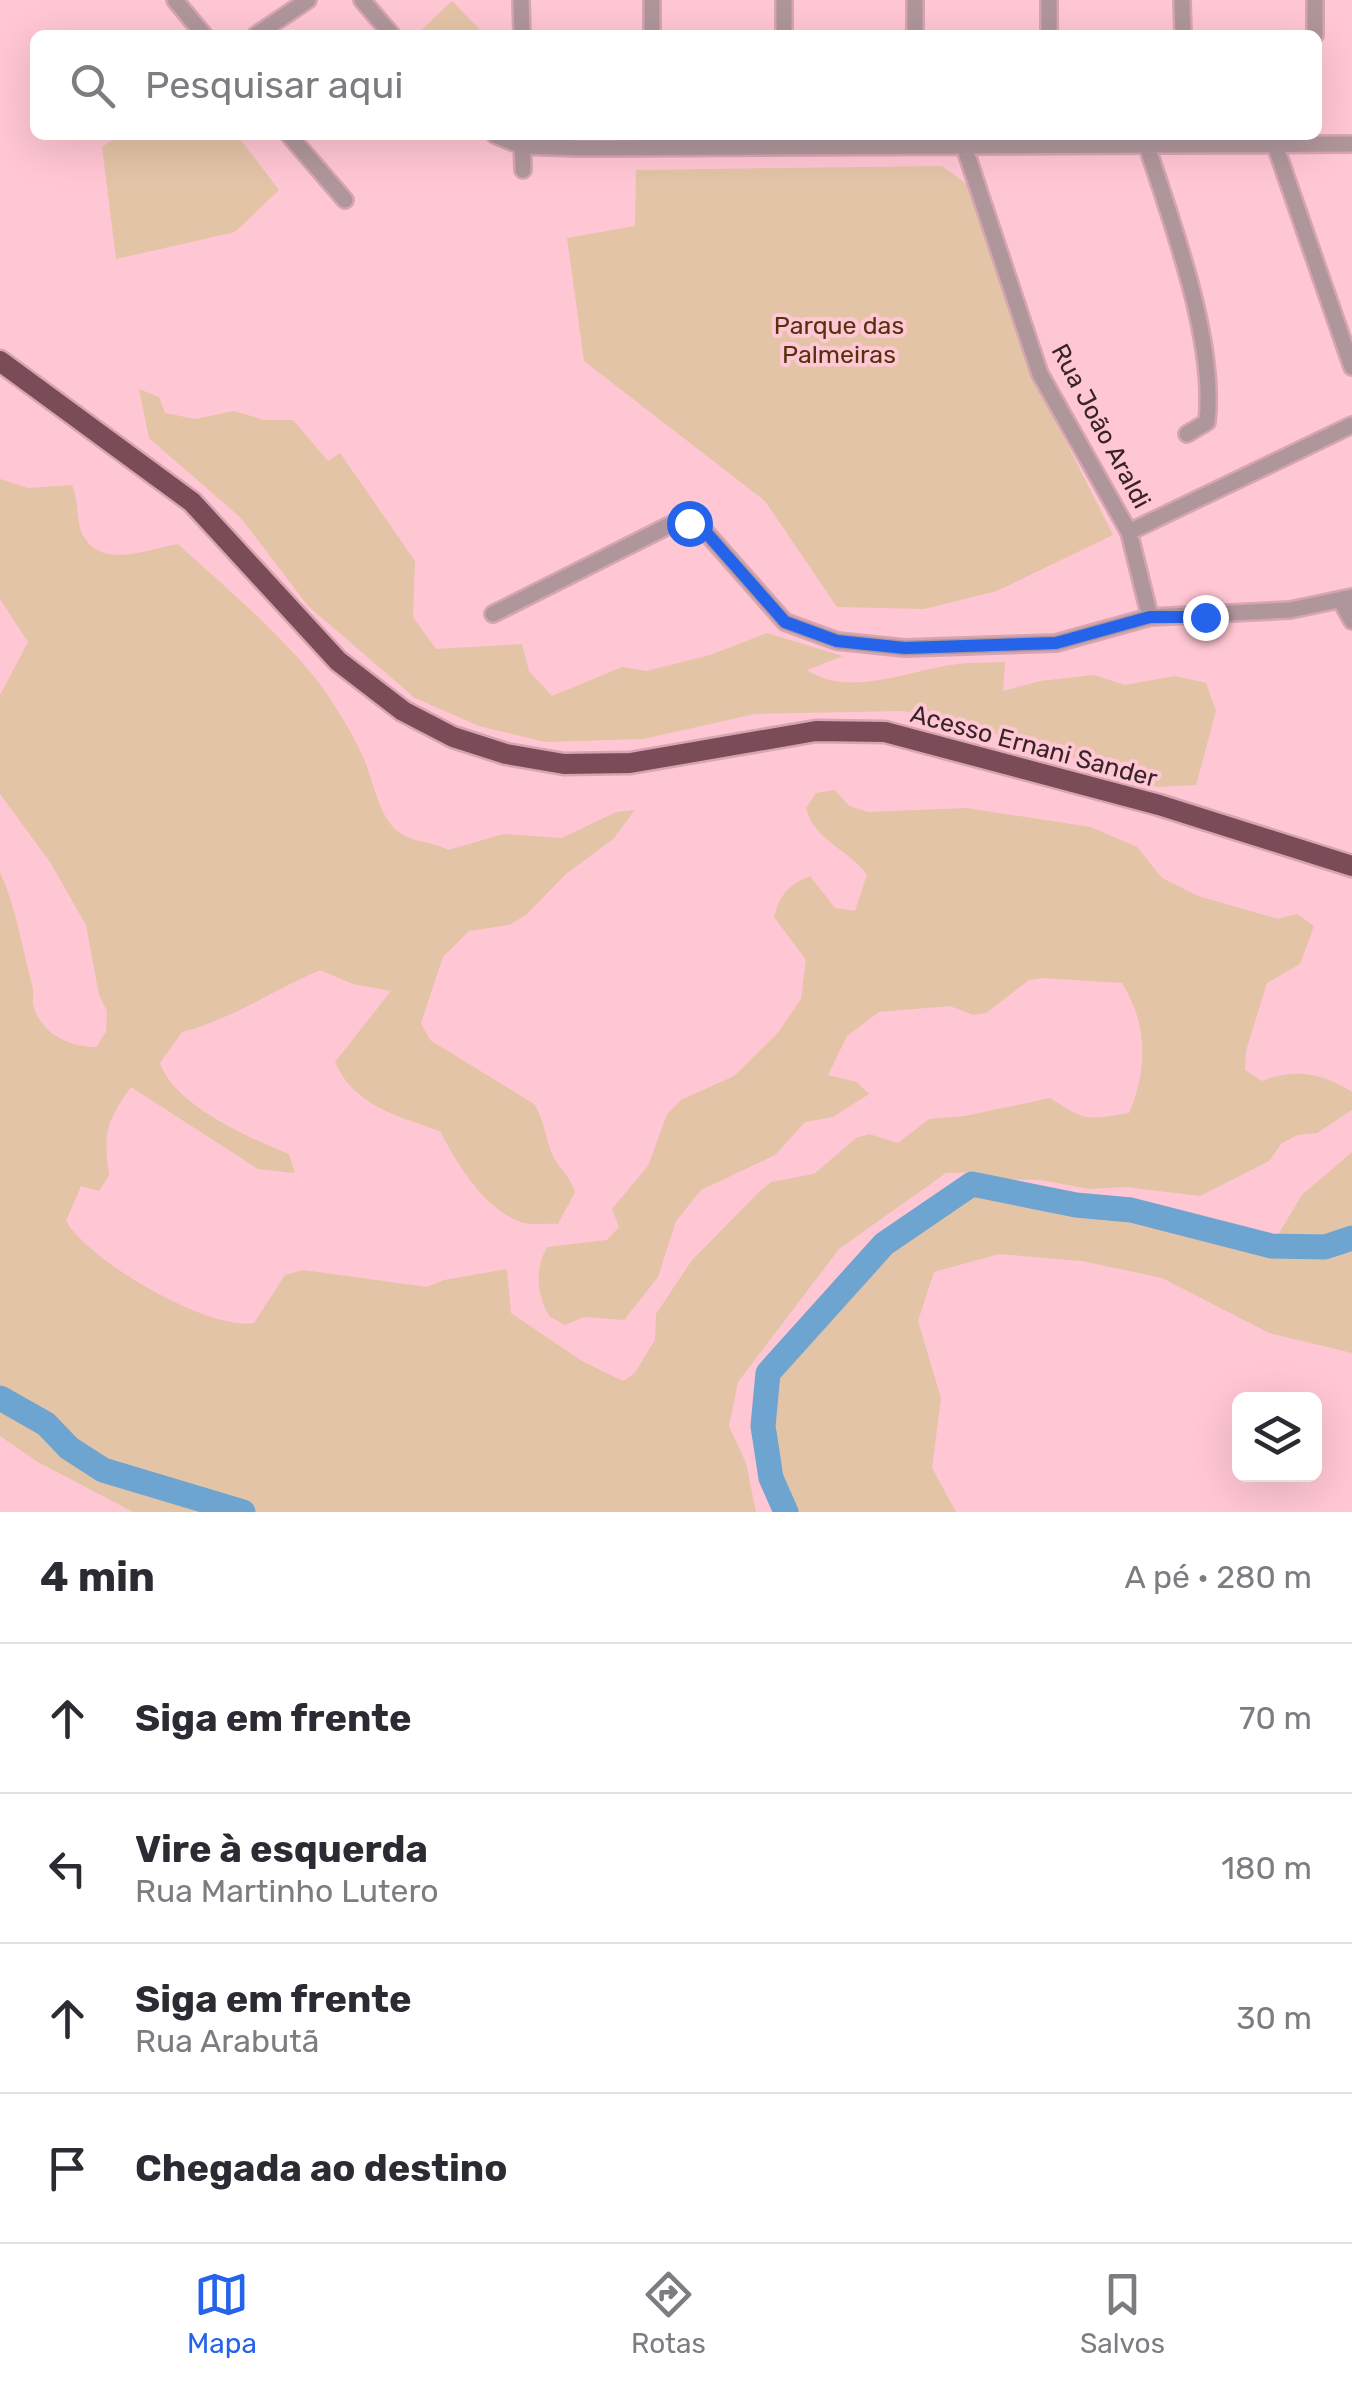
<!DOCTYPE html>
<html lang="pt">
<head>
<meta charset="utf-8">
<style>
	:root { --surface:#fff; --page:#f7f7f7; --text:#2b2b33; --muted:#7c7c81; --line:#e1e1e2; --accent:#2563eb }
	body { margin:0; font-family:Rubik,sans-serif; background:var(--page); color:var(--text) }
	.controls { position:absolute; right:30px; bottom:30px; display:grid; overflow:hidden; border-radius:15px; box-shadow:0 10px 40px #0002 }
	.controls button { width:90px; height:90px; display:grid; place-items:center; padding:0; border:0; border-bottom:2px solid var(--line); background:var(--surface); color:var(--text); font:50px sans-serif }
	.stop { position:absolute; width:30px; height:30px; margin:-22px; border:8px solid #2563eb; border-radius:50%; background:#fff }
	.stop.end { background:#2563eb; border-color:#fff; box-shadow:0 2px 10px #0008 }
	.list { margin:0; padding:0; list-style:none }
	h2 { display:flex; justify-content:space-between; align-items:center; height:130px; margin:0; padding:0 40px; font-size:42px }
	h2 small { font-size:32px; font-weight:400; color:var(--muted) }
	.list li { display:grid; grid-template-columns:65px 1fr auto; gap:30px; align-items:center; box-sizing:border-box; height:150px; padding:0 40px; border-top:2px solid var(--line) }
	.list b { display:block; font-size:38px; white-space:nowrap }
	.list p { margin:0; font-size:32px; white-space:nowrap; color:var(--muted) }
	.list em { font-size:32px; font-style:normal; color:var(--muted) }
	.icon { flex:none; width:55px; height:55px; fill:none; stroke:currentColor; stroke-width:2; stroke-linecap:round; stroke-linejoin:round }
	.map { position:relative; flex:none; width:1352px; height:1512px; overflow:hidden }
	.search { position:absolute; background:var(--surface); box-shadow:0 10px 40px #0002; left:30px; right:30px; top:30px; height:110px; display:flex; align-items:center; gap:25px; box-sizing:border-box; padding:0 35px; border-radius:15px; color:var(--muted); font-size:38px }
	.sheet { height:730px; background:var(--surface) }
	nav { display:flex; justify-content:space-around; align-items:center; box-sizing:border-box; height:140px; border-top:2px solid var(--line); background:var(--surface); font-size:28px; color:var(--muted) }
	nav a { display:grid; justify-items:center; gap:5px }
	nav .on { color:var(--accent) }
	.map>svg:first-child { display:block }
	.green { fill:#e4c4a7 }
	.lines { fill:none; stroke-linecap:round; stroke-linejoin:round }
	.river { stroke:#6ea4d0; stroke-width:25 }
	.minor-casing { stroke:#d7a5b1; stroke-width:20 }
	.highway-casing { stroke:#d7a5b1; stroke-width:25 }
	.minor { stroke:#af969b; stroke-width:15 }
	.highway { stroke:#7b4c57; stroke-width:20 }
	.route { stroke:#2563eb; stroke-width:12 }
	.labels { text-anchor:middle; dominant-baseline:central; stroke-width:8; stroke-linejoin:round; paint-order:stroke }
	.park-label { font-size:25px; fill:#54320d; stroke:#ffc6d3 }
	.street-label { font-size:25px; fill:#382328; stroke:#ffc6d3 }
</style>
</head>
<body>
<div class="map">
<svg width="1352" height="1512" viewBox="0 0 1352 1512">
	<rect width="100%" height="100%" fill="#ffc6d3"/>
	<path class="green" d="M452,1L485,35H416Z
		M119,135H237L279,190L235,232L116,259L102,147Z
		M942,166L968,185L1038,386L1113,535L997,591L924,609L837,607L765,501L584,361L567,238L635,226L636,170Z
		M139,389L159,397L165,413L195,419L234,411L264,420H293L328,461L340,453L415,561L413,617L436,649L522,644L529,671L552,696L622,667L646,671L710,655L767,633L843,656L807,670C850,699 912,669 958,664C973,662 989,663 1005,662L1003,691L1040,681L1094,675L1125,685L1175,676L1206,683L1216,711L1196,785L1157,787L1036,745L904,711L755,714L643,739L545,742L479,726L415,698L308,606L241,518L149,438Z
		M0,479L28,488L72,485C79,502 76,517 81,531C98,571 144,550 178,544C224,586 295,646 329,697C341,716 354,736 363,757C373,779 377,809 393,827C407,843 430,840 448,850L504,834L562,838L616,812L635,810L613,839L566,874L526,915L509,925L469,931L443,957L421,1023L430,1040L534,1104C545,1121 545,1140 554,1158C561,1170 570,1177 575,1192L558,1224C546,1223 529,1226 518,1221C483,1207 456,1162 440,1131C399,1117 353,1105 335,1062L391,991L353,984L320,970C273,990 232,1019 182,1032L160,1063C174,1105 249,1138 289,1154L295,1173L258,1169L131,1087C106,1122 103,1133 109,1175L99,1191L81,1186L66,1221C89,1261 208,1331 254,1323L285,1275L303,1270L427,1287L444,1280L507,1269L511,1313L582,1361L623,1381L635,1373L648,1351L655,1340L656,1314L692,1260L761,1190L771,1182L814,1174L856,1138L869,1134L898,1143L929,1119L965,1116L1050,1098C1088,1122 1084,1120 1129,1113C1148,1068 1148,1025 1122,983L1043,978L1029,980L986,1013L973,1015L950,1006L879,1012L847,1036L828,1075L857,1082L869,1094L833,1117L805,1122L775,1155L701,1190L676,1221L658,1277L624,1320L584,1317L565,1325L549,1316C537,1292 534,1271 547,1247L607,1240L619,1227L612,1209L648,1166L667,1114L681,1100L734,1076L777,1034L801,999L806,960L774,917C780,894 789,885 810,876L835,908L855,911L867,875C849,849 814,841 806,808L816,793L835,790L849,806L868,812L966,808L1091,827L1137,847L1162,878L1198,896L1278,919L1297,914L1314,926L1300,964L1267,983L1246,1051L1245,1070L1262,1081C1293,1068 1323,1073 1352,1092V1110L1317,1133L1297,1135L1281,1144L1269,1161L1200,1196L1126,1187L1089,1189L1041,1180L999,1179L978,1172L946,1173L839,1249L738,1382L729,1426L746,1463L756,1512H133L38,1462L0,1436V872C16,908 22,947 32,985C35,992 31,1001 34,1008C43,1035 70,1047 96,1047L106,1032L107,1011L99,995L86,925L50,862L0,794V695L28,642L0,599Z
		M1352,1152V1353L1269,1333L1162,1278L1082,1261L999,1254L934,1272L918,1321L941,1398L932,1468L956,1512H786L771,1478L763,1426L768,1373L884,1244L972,1184L1076,1205L1131,1210L1271,1246L1302,1195Z"/>
	<g class="lines">
		<path class="river" d="M0,1398L46,1424L69,1448L103,1470L243,1512
			M786,1512L771,1478L763,1426L768,1373L884,1244L972,1184L1076,1205L1131,1210L1271,1246L1325,1247L1352,1238"/>
		<defs>
			<path id="minor" d="M175,0L204,35
				M362,0L392,35
				M521,0L522,35
				M1182,0L1183,35
				M1315,0V35
				M256,35L308,0
				M652,35V0
				M784,35V0
				M915,35V0
				M1049,35V0
				M289,135L345,200
				M495,135L522,146L580,148L1352,144
				M522,135L523,170
				M1275,145L1352,367
				M964,146L1040,374L1129,532L1150,617
				M1147,146C1172,223 1216,341 1207,422L1187,434
				M1129,532L1352,425
				M1341,601L1352,621
				M493,614L676,522L703,529L785,622L837,641L905,648L1056,643L1150,617L1290,610L1352,597"/>
			<path id="highway" d="M0,361L192,502L338,661L403,711L453,737L506,754L564,764L630,763L816,731L885,732L1159,805L1352,866"/>
		</defs>
		<use href="#minor" class="minor-casing"/>
		<use href="#highway" class="highway-casing"/>
		<use href="#minor" class="minor"/>
		<use href="#highway" class="highway"/>
	</g>
	<g class="lines">
		<path class="route" d="M689,523L703,529L785,622L837,641L905,648L1056,643L1150,617H1205"/>
	</g>
	<g class="labels">
		<g class="park-label">
			<text x="839" y="325">Parque das<tspan x="839" dy="29">Palmeiras</tspan></text>
		</g>
		<g class="street-label">
			<text transform="translate(1101 426) rotate(62)">Rua João Araldi</text>
			<text transform="translate(1034 746) rotate(15)">Acesso Ernani Sander</text>
		</g>
	</g>
</svg>
<div class="controls">
<button><svg class="icon" aria-label="layers" viewBox="0 0 24 24"><path d="M12 4l9 5-9 5-9-5zM3 14l9 5 9-5"/></svg></button>
</div>
<div class="stop" style="left:689px;top:523px"></div>
<div class="stop end" style="left:1205px;top:617px"></div>
<div class="search"><svg class="icon" aria-label="search" viewBox="0 0 24 24"><circle cx="10" cy="10" r="6"/><path d="M15 15l6 6"/></svg>Pesquisar aqui</div>
</div>
<section class="sheet">
<h2>4 min<small>A pé · 280 m</small></h2>
<ul class="list">
<li><svg class="icon" aria-label="ahead" viewBox="0 0 24 24"><path d="M12 20V5M6 11l6-6 6 6"/></svg><div><b>Siga em frente</b></div><em>70 m</em></li>
<li><svg class="icon" aria-label="left" viewBox="0 0 24 24"><path d="M17 20v-9H6M10 6l-5 5 5 5"/></svg><div><b>Vire à esquerda</b><p>Rua Martinho Lutero</p></div><em>180 m</em></li>
<li><svg class="icon" aria-label="ahead" viewBox="0 0 24 24"><path d="M12 20V5M6 11l6-6 6 6"/></svg><div><b>Siga em frente</b><p>Rua Arabutã</p></div><em>30 m</em></li>
<li><svg class="icon" aria-label="arrive" viewBox="0 0 24 24"><path d="M6 21V4h12l-3 4 3 4H6"/></svg><div><b>Chegada ao destino</b></div></li>
</ul>
</section>
<nav>
<a class="on"><svg class="icon" aria-label="map" viewBox="0 0 24 24"><path d="M3 6l6-2 6 2 6-2v14l-6 2-6-2-6 2zM9 4v14M15 6v14"/></svg>Mapa</a>
<a><svg class="icon" aria-label="directions" viewBox="0 0 24 24"><path d="M12 3l9 9-9 9-9-9zM9 14v-3h6M13 9l2 2-2 2"/></svg>Rotas</a>
<a><svg class="icon" aria-label="saved" viewBox="0 0 24 24"><path d="M7 4h10v16l-5-4-5 4z"/></svg>Salvos</a>
</nav>
</body>
</html>
